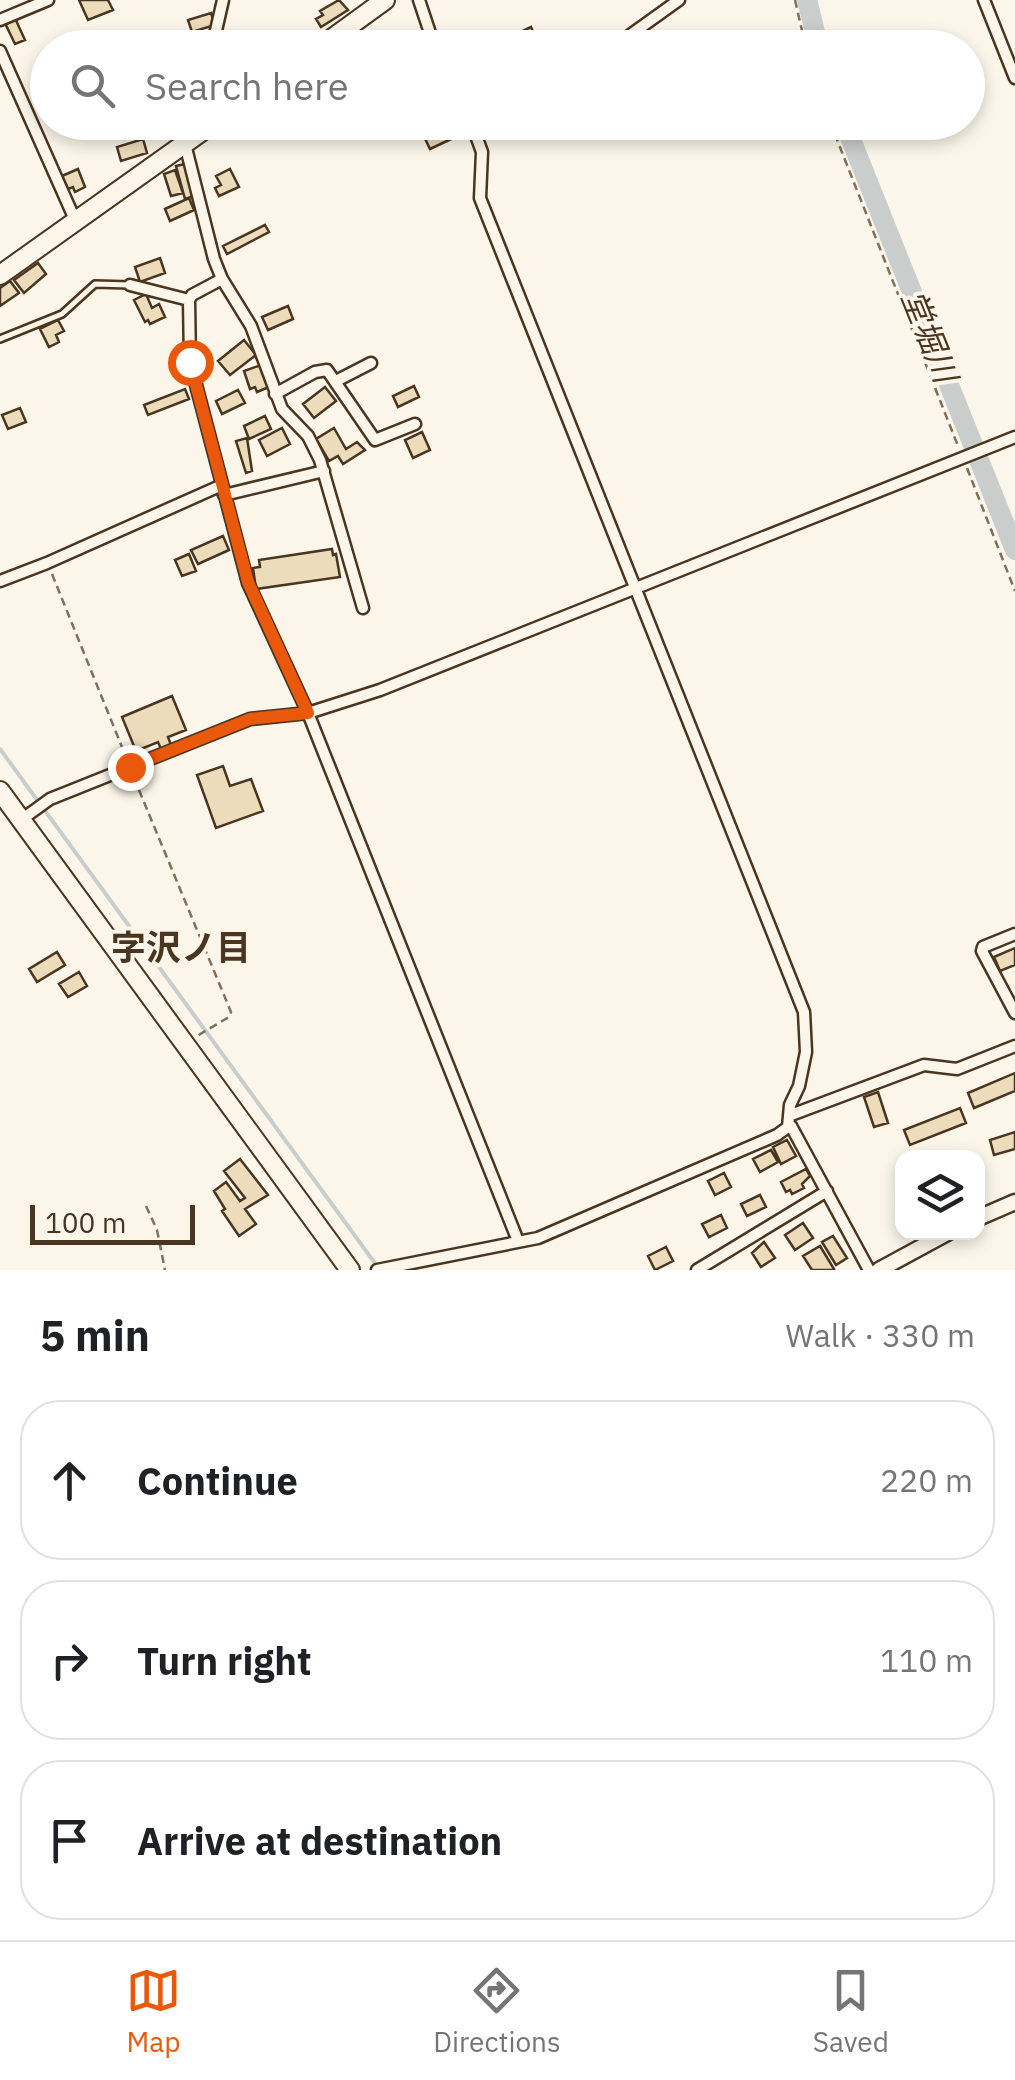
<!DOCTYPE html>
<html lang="en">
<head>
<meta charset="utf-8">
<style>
	:root { --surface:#fff; --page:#f6f6f6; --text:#202124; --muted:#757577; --line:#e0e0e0; --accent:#ea580c }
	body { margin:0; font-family:"IBM Plex Sans","Noto Sans JP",sans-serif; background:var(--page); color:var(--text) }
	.controls { position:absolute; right:30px; bottom:30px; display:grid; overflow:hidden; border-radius:20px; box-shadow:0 5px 15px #0003 }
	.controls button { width:90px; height:90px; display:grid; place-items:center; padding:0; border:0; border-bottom:2px solid var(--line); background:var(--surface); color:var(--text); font:50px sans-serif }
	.scale { position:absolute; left:30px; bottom:25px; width:165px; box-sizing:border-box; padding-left:10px; border:5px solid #4a3520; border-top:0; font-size:28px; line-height:35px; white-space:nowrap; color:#4a3520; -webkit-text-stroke:8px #fbf6e9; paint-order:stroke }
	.stop { position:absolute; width:30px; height:30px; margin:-22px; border:8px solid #ea580c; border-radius:50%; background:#fff }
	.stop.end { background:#ea580c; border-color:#fff; box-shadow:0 2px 10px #0008 }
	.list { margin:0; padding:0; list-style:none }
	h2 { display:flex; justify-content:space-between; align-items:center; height:130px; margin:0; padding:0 40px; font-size:42px }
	h2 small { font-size:32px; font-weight:400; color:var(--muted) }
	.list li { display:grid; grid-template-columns:65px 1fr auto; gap:30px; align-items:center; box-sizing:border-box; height:160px; margin:0 20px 20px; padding:0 20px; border:2px solid var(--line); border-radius:40px }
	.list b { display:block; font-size:38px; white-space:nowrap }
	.list em { font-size:32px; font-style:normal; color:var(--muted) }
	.icon { flex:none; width:55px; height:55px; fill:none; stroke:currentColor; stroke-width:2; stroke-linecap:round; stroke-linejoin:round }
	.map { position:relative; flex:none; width:1015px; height:1270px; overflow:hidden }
	.search { position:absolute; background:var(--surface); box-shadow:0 5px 15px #0003; left:30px; right:30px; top:30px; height:110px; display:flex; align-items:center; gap:25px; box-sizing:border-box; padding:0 35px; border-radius:55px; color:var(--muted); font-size:38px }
	.sheet { height:670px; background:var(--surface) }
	nav { display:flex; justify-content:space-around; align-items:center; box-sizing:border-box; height:140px; border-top:2px solid var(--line); background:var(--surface); font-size:28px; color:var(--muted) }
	nav a { display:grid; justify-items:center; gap:5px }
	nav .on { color:var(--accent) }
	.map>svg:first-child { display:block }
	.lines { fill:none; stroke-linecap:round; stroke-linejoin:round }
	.stream { stroke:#c9cecd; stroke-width:4 }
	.river { stroke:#c9cecd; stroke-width:20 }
	.building { fill:#ecdcbc; stroke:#4a3520; stroke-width:2.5 }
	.service-casing { stroke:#4a3520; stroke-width:10 }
	.minor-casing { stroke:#4a3520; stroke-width:15 }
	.secondary-casing { stroke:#4a3520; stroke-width:19 }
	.trunk-casing { stroke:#4a3520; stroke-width:22 }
	.path { stroke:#7f6f5c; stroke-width:2.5; stroke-dasharray:8 5; stroke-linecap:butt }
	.service { stroke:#fbf6e9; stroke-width:5 }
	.minor { stroke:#fbf6e9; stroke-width:10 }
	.secondary { stroke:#fbf6e9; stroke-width:14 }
	.trunk { stroke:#fbf6e9; stroke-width:18 }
	.route { stroke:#ea580c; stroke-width:12 }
	.labels { text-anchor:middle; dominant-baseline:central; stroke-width:8; stroke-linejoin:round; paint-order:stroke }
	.water-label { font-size:32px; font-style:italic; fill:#4a3520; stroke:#fbf6e9 }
	.quarter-label { font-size:35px; font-weight:bold; fill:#4a3520; stroke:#fbf6e9 }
</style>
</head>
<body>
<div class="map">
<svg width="1015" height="1270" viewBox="0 0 1015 1270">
	<rect width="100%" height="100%" fill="#fbf6e9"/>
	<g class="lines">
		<path class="stream" d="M0,749L377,1266"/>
		<path class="river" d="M807,0L819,48
			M844,122L1015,550"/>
	</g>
	<path class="building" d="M79,0H108L113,10L88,20Z
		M339,0L348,10L321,27L316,19L323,15L320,11Z
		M211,13L215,25L192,32L188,20Z
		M14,16L25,40L15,44L4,21Z
		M531,27L536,38L513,48L508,38Z
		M454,122H460L464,133L430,149L421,130L430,126L433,132Z
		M143,139L147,153L121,161L117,147Z
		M185,164L194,196L185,199L176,166Z
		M78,169L85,187L75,192L73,187L68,189L62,176Z
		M230,169L239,187L219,196L215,188L221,185L216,176Z
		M175,170L183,193L171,196L164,174Z
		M189,198L194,210L170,221L165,209Z
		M265,225L269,232L227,254L223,246Z
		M160,258L165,273L140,282L135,267Z
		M38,263L46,274L24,293L14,280Z
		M10,281L19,293L0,306V288Z
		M146,294L152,308L159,304L165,317L150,324L148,320L145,322L134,300Z
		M288,306L293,319L268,330L262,317Z
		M58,320L64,331L56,335L59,342L49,347L40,329Z
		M244,340L256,355L230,375L218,361Z
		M261,365L269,387L257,392L255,387L250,389L244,371Z
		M414,386L419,397L398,407L393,396Z
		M325,387L336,401L314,418L303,404Z
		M185,389L189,399L148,415L144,405Z
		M238,390L245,403L222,414L216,401Z
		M20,408L26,422L8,429L2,415Z
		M265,416L271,429L249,439L244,426Z
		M282,428L290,444L267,456L259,440Z
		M334,428L346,449L357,442L365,450L343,464L338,456L329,461L316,439Z
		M422,432L430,450L413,458L405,440Z
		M247,438L252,471L246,473L236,441Z
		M223,536L229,550L198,564L191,550Z
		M332,549L333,555L336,554L340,577L256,589L253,568L260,567L259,560Z
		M189,554L196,571L182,576L175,560Z
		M172,696L186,730L168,737L171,745L161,749L158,742L136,751L122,717Z
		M223,766L230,786L251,779L263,811L216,828L197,775Z
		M1015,948V965L1000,971L994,957Z
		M57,952L65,965L37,982L29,969Z
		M79,972L87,986L68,997L59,984Z
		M1015,1073V1091L974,1108L968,1093Z
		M878,1092L888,1123L874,1127L864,1097Z
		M960,1108L966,1123L910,1145L904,1130Z
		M1015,1132V1149L994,1155L990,1140Z
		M787,1140L796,1156L781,1164L773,1147Z
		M771,1150L778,1162L760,1172L753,1159Z
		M240,1159L268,1195L245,1209L256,1224L239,1236L222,1211L225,1209L214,1191L226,1182L240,1201L245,1198L224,1171Z
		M806,1169L810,1176L802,1184L804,1188L792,1194L790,1190L786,1192L781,1182Z
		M724,1173L731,1187L715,1195L708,1181Z
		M760,1195L766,1207L747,1216L741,1204Z
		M721,1215L727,1228L709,1237L702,1224Z
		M803,1223L813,1238L795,1250L785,1235Z
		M833,1236L847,1258L836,1265L822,1242Z
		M764,1242L775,1258L761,1267L752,1253Z
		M820,1246L834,1269L832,1270H812L803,1256Z
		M666,1247L673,1261L655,1270L648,1256Z"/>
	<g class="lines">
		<defs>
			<path id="service" d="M0,339L62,314L95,284L130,285"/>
			<path id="minor" d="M419,0L435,48
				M984,0L1015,78
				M0,20L48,0
				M212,48L223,0
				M612,48L679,0
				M0,51L76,222
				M477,135L500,122
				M185,144L214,259L222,279L251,326L282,409L308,436L320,460L363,608
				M222,279L192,295L189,300L190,362L248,583L308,713L518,1241
				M130,285L189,300
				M336,381L371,363
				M275,394L315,372L327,370L375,440L415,424
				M224,495L324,471
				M0,581L47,563L222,485
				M21,820L50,799L250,719L308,713L380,690L1015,437
				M1015,934L983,947L982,951L1015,1013
				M791,1115L924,1065L957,1069L1015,1046
				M788,1127L791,1126L869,1270
				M377,1270L538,1238L777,1135L788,1127L790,1105L799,1086L806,1052L804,1012L480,198L482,152L471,122
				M697,1270L827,1191"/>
			<path id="secondary" d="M978,1218L1015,1202
				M879,1270L949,1232"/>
			<path id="trunk" d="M319,48L385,0
				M0,275L215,122
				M0,791L350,1270"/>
		</defs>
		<use href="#service" class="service-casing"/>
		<use href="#minor" class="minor-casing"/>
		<use href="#secondary" class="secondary-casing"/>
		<use href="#trunk" class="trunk-casing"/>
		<path class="path" d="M795,0L806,48
			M830,122L958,446
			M967,468L1015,591
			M52,574L126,757
			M134,778L231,1012L229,1017L197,1036
			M146,1206L157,1230L165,1270"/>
		<use href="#service" class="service"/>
		<use href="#minor" class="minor"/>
		<use href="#secondary" class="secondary"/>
		<use href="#trunk" class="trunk"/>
	</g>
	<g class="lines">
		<path class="route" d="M130,767L250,719L308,713L248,582L190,362"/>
	</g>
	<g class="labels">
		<g class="water-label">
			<text transform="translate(930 336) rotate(68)">堂堀川</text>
		</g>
		<g class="quarter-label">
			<text x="181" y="947">字沢ノ目</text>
		</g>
	</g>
</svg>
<div class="controls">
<button><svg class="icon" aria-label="layers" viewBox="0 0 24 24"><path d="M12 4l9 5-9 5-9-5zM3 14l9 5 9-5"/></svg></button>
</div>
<div class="scale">100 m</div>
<div class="stop" style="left:190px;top:362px"></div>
<div class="stop end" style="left:130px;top:767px"></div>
<div class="search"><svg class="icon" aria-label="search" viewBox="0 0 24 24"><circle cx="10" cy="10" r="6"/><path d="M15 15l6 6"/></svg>Search here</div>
</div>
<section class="sheet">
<h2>5 min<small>Walk · 330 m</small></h2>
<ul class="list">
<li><svg class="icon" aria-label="ahead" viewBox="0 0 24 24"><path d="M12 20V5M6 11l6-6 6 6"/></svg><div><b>Continue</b></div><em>220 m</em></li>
<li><svg class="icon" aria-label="right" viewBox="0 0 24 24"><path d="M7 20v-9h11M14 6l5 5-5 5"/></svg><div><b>Turn right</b></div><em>110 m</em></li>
<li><svg class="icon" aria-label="arrive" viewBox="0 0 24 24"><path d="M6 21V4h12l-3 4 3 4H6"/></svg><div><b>Arrive at destination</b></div></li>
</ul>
</section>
<nav>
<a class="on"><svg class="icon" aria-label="map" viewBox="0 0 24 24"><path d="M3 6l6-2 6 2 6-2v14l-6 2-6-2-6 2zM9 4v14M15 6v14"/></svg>Map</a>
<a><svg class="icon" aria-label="directions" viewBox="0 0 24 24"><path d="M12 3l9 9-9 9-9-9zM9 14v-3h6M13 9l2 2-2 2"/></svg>Directions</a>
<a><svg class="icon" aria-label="saved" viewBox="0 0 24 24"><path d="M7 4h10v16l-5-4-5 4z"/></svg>Saved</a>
</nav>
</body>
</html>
